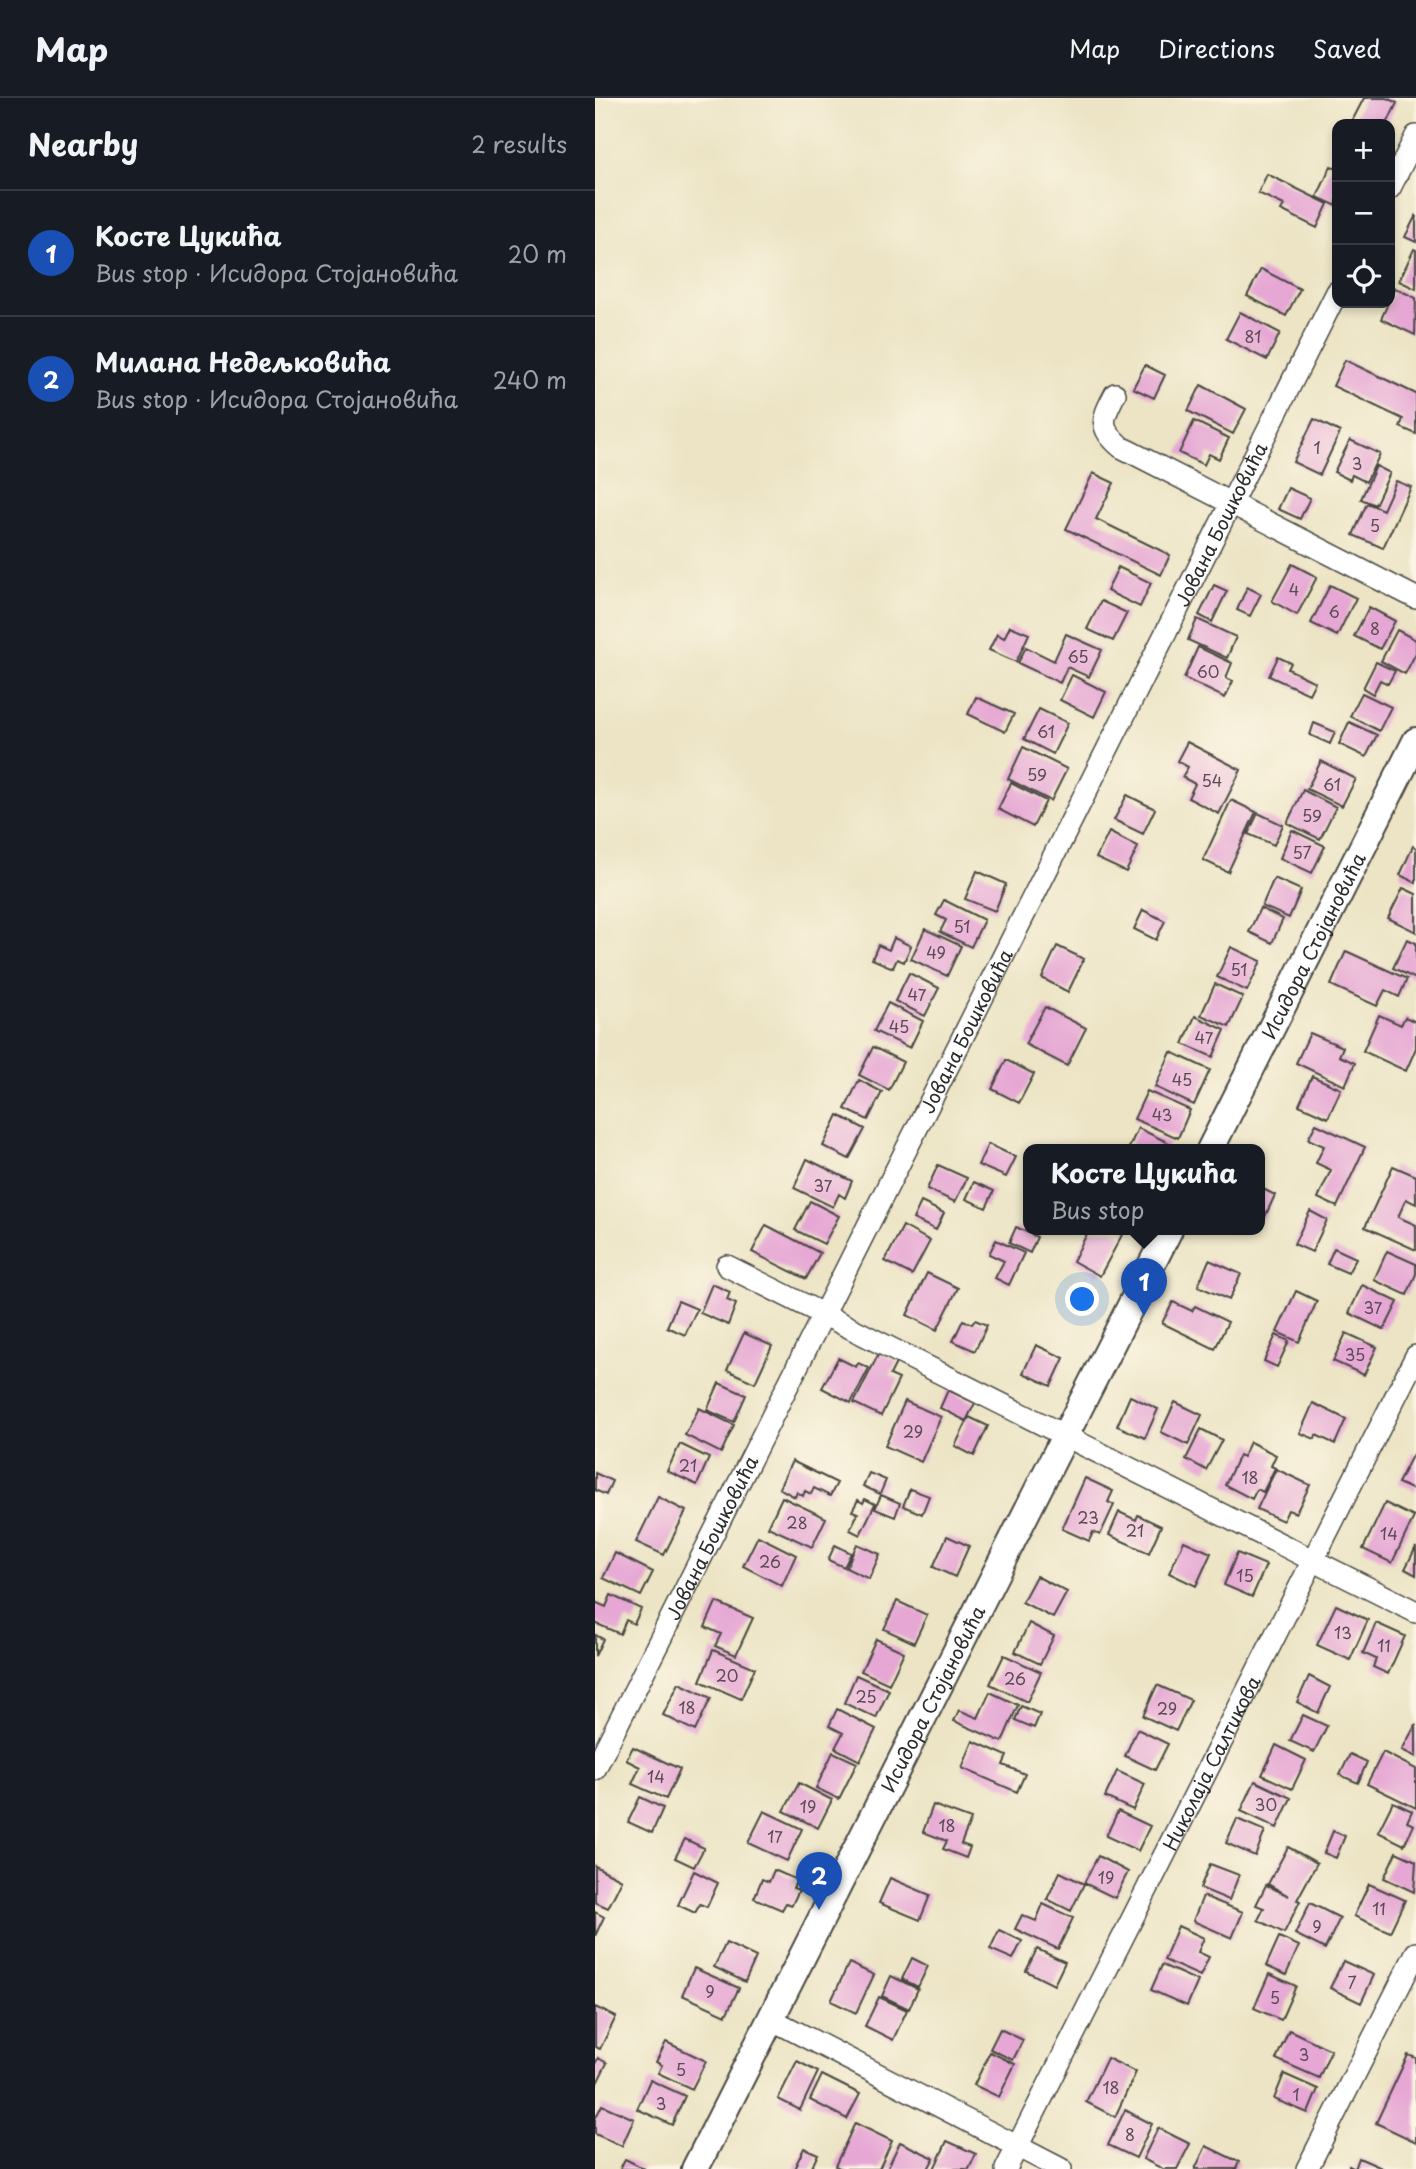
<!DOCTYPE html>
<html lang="en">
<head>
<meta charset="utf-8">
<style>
	:root { --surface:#171b24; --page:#20242c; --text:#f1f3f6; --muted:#9ea1a6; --line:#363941; --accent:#c8321e }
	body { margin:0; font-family:"Playpen Sans",sans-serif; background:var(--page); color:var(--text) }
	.controls { position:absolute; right:21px; top:21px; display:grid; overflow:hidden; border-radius:14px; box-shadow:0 4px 10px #0003 }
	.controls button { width:63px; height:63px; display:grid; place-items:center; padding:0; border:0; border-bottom:2px solid var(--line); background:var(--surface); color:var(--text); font:35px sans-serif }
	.you { position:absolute; left:488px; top:1202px; width:24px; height:24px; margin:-18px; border:5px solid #fff; border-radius:50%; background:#1a73e8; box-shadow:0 0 0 10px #1a73e833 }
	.badge { display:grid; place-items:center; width:46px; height:46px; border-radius:50%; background:var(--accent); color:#fff; font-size:23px; font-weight:700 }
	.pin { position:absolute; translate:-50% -58px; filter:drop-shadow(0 2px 4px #0008) }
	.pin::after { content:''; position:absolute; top:37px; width:24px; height:21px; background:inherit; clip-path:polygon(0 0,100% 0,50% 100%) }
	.popup { position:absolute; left:428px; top:1046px; width:242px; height:91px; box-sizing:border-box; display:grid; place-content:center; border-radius:14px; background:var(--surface); filter:drop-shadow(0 2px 5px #0005); font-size:23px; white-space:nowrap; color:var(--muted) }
	.popup b { font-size:26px; color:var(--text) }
	.popup::after { content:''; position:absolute; left:50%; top:100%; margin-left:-14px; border:14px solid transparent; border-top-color:var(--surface) }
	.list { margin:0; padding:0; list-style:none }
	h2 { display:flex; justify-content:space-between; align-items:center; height:91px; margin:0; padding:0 28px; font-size:30px }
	h2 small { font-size:23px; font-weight:400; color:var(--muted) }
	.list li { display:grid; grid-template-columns:46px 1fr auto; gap:21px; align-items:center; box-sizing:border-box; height:126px; padding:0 28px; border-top:2px solid var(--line) }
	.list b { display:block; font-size:26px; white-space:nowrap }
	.list p { margin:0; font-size:23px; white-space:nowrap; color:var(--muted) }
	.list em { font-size:23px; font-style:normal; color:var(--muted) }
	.icon { flex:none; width:38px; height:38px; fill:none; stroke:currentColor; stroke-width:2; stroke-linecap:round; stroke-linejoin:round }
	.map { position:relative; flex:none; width:821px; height:2071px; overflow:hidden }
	header { display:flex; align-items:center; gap:42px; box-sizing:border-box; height:98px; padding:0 35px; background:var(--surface); border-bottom:2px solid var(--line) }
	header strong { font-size:33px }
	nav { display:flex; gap:38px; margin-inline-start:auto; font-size:24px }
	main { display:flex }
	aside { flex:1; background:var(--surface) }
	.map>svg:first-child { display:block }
	.building { fill:#e6a7d4 }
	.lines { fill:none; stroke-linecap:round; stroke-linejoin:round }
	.minor-casing { stroke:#484742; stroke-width:24 }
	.tertiary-casing { stroke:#484742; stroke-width:30 }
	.minor { stroke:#fff; stroke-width:21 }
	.tertiary { stroke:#fff; stroke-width:26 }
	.labels { text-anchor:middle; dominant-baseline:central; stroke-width:7; stroke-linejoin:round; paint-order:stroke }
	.number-label { font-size:16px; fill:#5a4a55 }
	.street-label { font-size:19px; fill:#2b2b2b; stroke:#fcf5e5 }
</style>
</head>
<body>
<header>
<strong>Map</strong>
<nav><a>Map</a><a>Directions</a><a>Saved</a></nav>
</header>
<main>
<aside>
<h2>Nearby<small>2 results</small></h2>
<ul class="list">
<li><span class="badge" style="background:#1a4fb4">1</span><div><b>Косте Цукића</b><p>Bus stop · Исидора Стојановића</p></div><em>20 m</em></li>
<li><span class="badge" style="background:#1a4fb4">2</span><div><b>Милана Недељковића</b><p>Bus stop · Исидора Стојановића</p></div><em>240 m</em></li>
</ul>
</aside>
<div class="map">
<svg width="821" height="2071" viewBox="0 0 821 2071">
	<rect width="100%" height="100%" fill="#fcf5e5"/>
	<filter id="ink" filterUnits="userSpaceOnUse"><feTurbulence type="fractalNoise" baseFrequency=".0143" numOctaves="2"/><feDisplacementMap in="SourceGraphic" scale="14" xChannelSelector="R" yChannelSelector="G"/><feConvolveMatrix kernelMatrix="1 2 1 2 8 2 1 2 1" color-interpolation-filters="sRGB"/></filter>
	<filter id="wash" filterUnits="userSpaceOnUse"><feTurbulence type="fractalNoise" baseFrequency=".00686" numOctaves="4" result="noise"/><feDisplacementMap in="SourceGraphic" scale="28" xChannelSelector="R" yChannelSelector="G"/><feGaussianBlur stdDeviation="1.57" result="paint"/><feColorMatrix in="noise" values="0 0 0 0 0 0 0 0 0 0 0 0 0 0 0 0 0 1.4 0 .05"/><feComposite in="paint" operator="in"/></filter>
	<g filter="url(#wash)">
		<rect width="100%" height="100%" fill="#ece4c4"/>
		<g id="blocks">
			<path class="building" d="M769,0H792L802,5L792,26L756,25Z
				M736,68L742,71V108L722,99Z
				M672,76L733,106L722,130L686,112L689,107L663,95Z
				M821,117V144L810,139Z
				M819,151L821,152V191L804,183Z
				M666,171L705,191L691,218L652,198Z
				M800,190L821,200L820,237L786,221Z
				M645,214L685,235L672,262L631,241Z
				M750,262L821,296V336L805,329L808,321L738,288Z
				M550,267L570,277L559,300L538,290Z
				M606,287L651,311L638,336L593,313Z
				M719,321L745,334L725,377L698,364Z
				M599,323L634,340L624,361L614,356L609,367L584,355Z
				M755,342L785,356L771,384L757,377L755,382L739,374Z
				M781,368L795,375L780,407L766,401Z
				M498,375L519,385L501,421L575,457L566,477L471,431Z
				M801,383L816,389L788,450L758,437L772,405L788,412Z
				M693,390L715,400L705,421L683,411Z
				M697,466L722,479L702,517L677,503Z
				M523,469L556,485L545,509L512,493Z
				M619,487L632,493L617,524L604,517Z
				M735,487L761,500L742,538L716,525Z
				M652,489L666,496L655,518L642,512Z
				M506,503L532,515L518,543L492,531Z
				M774,509L800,523L785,551L759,538Z
				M602,521L641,539L632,560L593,542Z
				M415,528L434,536L421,564L394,552L402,536L409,540Z
				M802,532L821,542V555L810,576L786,563Z
				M471,536L507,552L494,579L472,569L465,585L423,565L431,549L459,563Z
				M603,549L637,565L631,580L638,583L630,600L589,580Z
				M683,559L696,565L693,571L720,584L714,596L674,578Z
				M781,564L800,573L793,586L785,582L778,596L768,590Z
				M477,577L511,594L499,619L465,602Z
				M767,595L796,609L784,633L755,618Z
				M381,599L419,616L410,634L373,616Z
				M444,611L473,625L458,656L429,641Z
				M754,624L782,637L771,659L744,646Z
				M719,625L740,634L735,646L715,637Z
				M592,644L646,672L624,716L593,700L600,686L587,679L593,669L582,663Z
				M428,649L472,671L456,703L413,681Z
				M726,663L761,681L747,708L712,691Z
				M416,685L451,703L438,729L403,711Z
				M708,692L741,709L725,741L692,725Z
				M532,697L560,711L548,736L519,722Z
				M636,702L661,714L633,774L608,762Z
				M663,715L688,727L679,747L653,736Z
				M697,732L730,748L717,775L685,760Z
				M514,734L543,749L531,774L501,760Z
				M818,748L821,750V785L805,777Z
				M382,773L411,786L400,813L370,801Z
				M679,780L706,792L694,820L667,808Z
				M808,790L821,796V834L793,820Z
				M349,802L389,822L376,849L345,834L351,822L341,817Z
				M665,810L688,821L677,845L654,834Z
				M548,812L570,823L561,842L539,831Z
				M330,831L366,848L352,878L316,861Z
				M299,840L316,848L309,864L302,861L298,870L277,861L283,847L294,852Z
				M812,841L821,845V881L798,870Z
				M462,848L489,861L473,894L447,880Z
				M636,849L666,863L652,893L622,879Z
				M751,853L812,881L804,899L790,892L782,908L736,887Z
				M314,875L344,890L330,918L300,903Z
				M620,886L648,899L634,929L606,917Z
				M293,905L328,923L315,950L279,933Z
				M450,909L491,930L472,968L430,946Z
				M784,917L806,927L810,919L821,924V950L811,973L768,953Z
				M600,918L630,932L618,959L588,946Z
				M715,935L748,949L744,958L760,965L750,988L701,965Z
				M278,949L308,964L294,992L264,977Z
				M576,954L615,972L599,1007L560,989Z
				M411,962L439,976L424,1005L397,991Z
				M717,978L746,991L733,1020L704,1007Z
				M264,982L287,994L273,1022L250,1011Z
				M552,993L595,1012L583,1040L539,1021Z
				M243,1017L270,1031L254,1061L228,1048Z
				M721,1026L770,1049L742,1109L723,1100L736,1072L721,1065L729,1048L713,1041Z
				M543,1030L574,1045L571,1052H533Z
				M393,1046L421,1059L411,1079L383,1067Z
				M212,1061L257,1083L250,1100L244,1096L238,1109L199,1090Z
				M343,1067L372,1080L360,1104L332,1091Z
				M798,1068L821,1078V1106L811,1101L803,1119L821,1127V1152L770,1129Z
				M379,1084L399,1093L391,1110L371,1101Z
				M664,1089L680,1097L669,1121L664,1119Z
				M215,1103L244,1118L229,1146L200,1132Z
				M326,1104L349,1115L341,1132L318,1121Z
				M715,1113L732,1122L717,1154L699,1146Z
				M171,1127L225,1155L211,1181L157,1154Z
				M308,1128L335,1143L317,1177L290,1163Z
				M421,1129L442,1139L435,1155L414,1145Z
				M494,1132H518L527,1137L505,1178L478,1163Z
				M401,1142L429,1155L414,1187L400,1180L409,1163L394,1156Z
				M739,1150L761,1160L753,1175L732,1166Z
				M792,1153L821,1166V1176L812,1197L779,1182Z
				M614,1162L646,1176L634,1202L603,1188Z
				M332,1175L363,1190L342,1232L312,1217Z
				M117,1186L135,1194L132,1202L141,1206L133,1227L105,1215Z
				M767,1187L803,1204L789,1232L754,1215Z
				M701,1193L722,1203L704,1244L682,1234Z
				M83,1203L102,1211L90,1237L72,1229Z
				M578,1204L597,1213L600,1208L633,1224L620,1251L567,1225Z
				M368,1222L377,1226L380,1222L392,1227L380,1253L358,1243Z
				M149,1235L177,1248L160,1285L132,1272Z
				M751,1235L782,1249L769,1277L738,1263Z
				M681,1237L694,1243L682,1269L669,1263Z
				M441,1247L469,1260L456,1288L428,1275Z
				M284,1255L302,1263L295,1277L304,1281L286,1318L259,1305Z
				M243,1260L261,1269L263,1265L274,1270L256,1305L227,1290Z
				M124,1285L151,1297L139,1324L112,1312Z
				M353,1292L380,1305L371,1323L345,1310Z
				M535,1298L563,1311L550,1340L522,1328Z
				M310,1303L346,1319L326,1364L290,1348Z
				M580,1304L607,1317L593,1347L566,1334Z
				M718,1305L751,1321L740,1346L721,1337L720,1341L705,1335Z
				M104,1310L139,1327L126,1355L90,1337Z
				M374,1319L393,1328L379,1358L360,1348Z
				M606,1331L627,1342L611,1372L591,1361Z
				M655,1344L681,1357L676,1368L680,1370L668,1394L662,1391L657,1401L630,1387L644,1357L648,1359Z
				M85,1346L114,1360L102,1387L72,1373Z
				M819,1354L821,1355V1393L803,1385Z
				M197,1363L242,1385L235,1398L219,1390L216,1396L210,1393L208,1398L202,1394L200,1399L184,1390Z
				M681,1371L715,1387L701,1415L693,1412L688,1423L662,1411Z
				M0,1375L17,1383L11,1397L0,1392Z
				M274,1375L291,1382L285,1396L268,1388Z
				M490,1380L518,1393L513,1404L519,1407L505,1437L498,1434L494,1443L467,1431Z
				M315,1391L334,1398L327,1416L308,1408Z
				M286,1397L305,1405L300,1419L280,1411Z
				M63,1399L91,1413L69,1457L41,1444Z
				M187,1399L231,1420L217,1449L173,1429Z
				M270,1401L280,1406L265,1437L255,1432L263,1415L257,1413L263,1402L268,1405Z
				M790,1405L819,1419L797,1465L768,1451Z
				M524,1414L541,1422L543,1417L566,1428L554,1455L514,1437Z
				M163,1438L201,1457L187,1488L148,1468Z
				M352,1438L374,1448L360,1479L338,1469Z
				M589,1443L616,1455L601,1488L574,1475Z
				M262,1446L285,1456L274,1481L251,1470Z
				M240,1447L256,1455L249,1469L233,1462Z
				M821,1449V1477L810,1471Z
				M20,1455L58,1474L46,1498L8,1480Z
				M642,1455L671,1467L657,1499L629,1487Z
				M441,1478L472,1494L458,1520L427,1504Z
				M16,1497L46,1511L39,1526L31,1522L25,1536L0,1525V1504L11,1509Z
				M302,1503L332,1517L319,1545L289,1531Z
				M121,1504L158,1520L141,1557L120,1548L126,1536L110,1529Z
				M741,1507L773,1522L755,1562L722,1547Z
				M434,1525L459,1538L445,1566L420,1554Z
				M781,1525L810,1538L793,1576L778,1569L781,1561L768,1555Z
				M0,1537L8,1541L0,1558Z
				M281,1541L309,1554L294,1586L266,1573Z
				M118,1552L160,1570L146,1601L105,1583Z
				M409,1557L446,1574L432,1604L395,1586Z
				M261,1577L294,1592L281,1620L249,1605Z
				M714,1578L735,1589L723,1615L702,1604Z
				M84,1585L116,1600L100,1633L68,1617Z
				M562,1587L596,1602L581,1633L548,1618Z
				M395,1594L423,1607L407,1644L359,1623L364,1612L383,1620Z
				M426,1608L445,1616L439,1630L420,1622Z
				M242,1611L281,1631L265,1663L240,1650L248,1635L234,1628Z
				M708,1617L732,1628L719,1654L695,1643Z
				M821,1626V1659L807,1652Z
				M542,1631L573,1646L560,1672L530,1658Z
				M378,1643L412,1658L408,1667L430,1676L422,1694L367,1670Z
				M681,1647L711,1662L697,1691L667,1677Z
				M38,1649L85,1671L71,1701L37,1686L45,1669L31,1662Z
				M238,1654L262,1665L244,1701L221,1690Z
				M788,1654L821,1671V1710L772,1686Z
				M755,1656L772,1664L763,1685L745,1677Z
				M522,1673L550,1686L538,1712L510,1699Z
				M660,1683L696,1700L682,1730L646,1713Z
				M204,1685L237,1702L223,1730L189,1713Z
				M45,1699L68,1710L57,1735L33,1724Z
				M798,1704L817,1713L812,1724L819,1727L809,1747L783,1734Z
				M338,1707L376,1721L366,1746L375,1749L371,1760L348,1751L352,1743L328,1734Z
				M169,1713L207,1731L192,1763L153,1745Z
				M523,1713L555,1728L543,1753L511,1738Z
				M642,1721L670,1733L660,1758L631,1745Z
				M738,1733L750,1738L741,1760L729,1755Z
				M90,1741L109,1750L99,1769L80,1760Z
				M693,1749L722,1765L702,1802L705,1803L689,1835L663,1822L669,1810L661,1807L671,1787L694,1798L673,1786Z
				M801,1754L821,1763L819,1794L789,1780Z
				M503,1758L533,1774L520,1800L489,1785Z
				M615,1766L644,1777L634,1802L605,1790Z
				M0,1768L27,1782L13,1810L0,1804Z
				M179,1772L202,1782L198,1790L204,1792L197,1807L191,1805L187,1812L159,1800L167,1781L174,1784Z
				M99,1773L123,1785L112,1809L105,1806L100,1815L83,1807Z
				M465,1774L489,1786L476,1813L452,1801Z
				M295,1780L335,1797L325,1822L284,1805Z
				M774,1786L810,1802L795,1834L759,1818Z
				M608,1798L648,1814L637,1840L598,1823Z
				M715,1805L745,1820L730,1851L700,1836Z
				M448,1806L478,1820L463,1851L420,1831L427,1817L441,1823Z
				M0,1814L9,1819L0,1838Z
				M583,1828L609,1840L603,1854L614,1859L605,1878L569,1862Z
				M404,1832L427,1843L418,1861L395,1851Z
				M684,1839L704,1848L691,1877L671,1868Z
				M131,1845L161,1859L150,1884L119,1869Z
				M442,1851L470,1864L459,1887L431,1873Z
				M317,1860L333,1868L323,1889L307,1881Z
				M748,1863L779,1877L766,1905L735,1890Z
				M254,1865L279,1877L261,1915L236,1903Z
				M567,1867L603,1883L592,1908L556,1892Z
				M99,1870L144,1890L131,1917L87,1897Z
				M674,1876L701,1888L686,1922L659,1910Z
				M296,1878L323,1891L314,1911L287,1898Z
				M284,1899L312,1912L298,1942L270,1928Z
				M0,1909L21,1919L5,1951L0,1949Z
				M405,1931L428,1942L418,1962L395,1951Z
				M694,1932L736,1952L724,1980L681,1961Z
				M71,1944L111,1963L97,1991L63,1975L67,1967L61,1964Z
				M395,1954L420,1966L404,1999L379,1987Z
				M813,1957L821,1960V2044L781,2025Z
				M3,1960L12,1965L0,1989V1966Z
				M512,1960L541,1974L520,2019L491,2004Z
				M202,1963L223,1974L205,2012L183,2001Z
				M689,1976L723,1991L713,2015L679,2001Z
				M227,1977L265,1996L252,2021L215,2002Z
				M55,1982L90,1998L77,2027L42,2011Z
				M7,2007L39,2021L27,2048L0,2036V2021Z
				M530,2012L557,2026L541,2060L513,2047Z
				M260,2025L297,2043L284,2071H247L240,2068Z
				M563,2030L595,2046L582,2071H568L548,2061Z
				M352,2043L381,2056L374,2071H339Z
				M305,2044L339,2060L333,2071H292Z
				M611,2048L644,2064L641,2071H600Z
				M209,2050L223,2056L216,2071H199Z
				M764,2060L789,2071H753L754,2068L760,2071Z
				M30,2061L50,2071H25Z"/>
		</g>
	</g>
	<g filter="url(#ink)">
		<use href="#blocks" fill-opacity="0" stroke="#484742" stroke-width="2"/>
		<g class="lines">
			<defs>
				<g id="minor">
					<path d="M795,90L821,38"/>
					<path d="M520,296C507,321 503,329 526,349L821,500"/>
					<path d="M132,1168L821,1514"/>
					<path id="s1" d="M0,1671L742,194"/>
					<path d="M176,1921L466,2071"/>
					<path id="s2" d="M411,2071L821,1258"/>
					<path d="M712,2071L821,1855"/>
				</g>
				<g id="tertiary">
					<path id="s3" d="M615,1052L821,643"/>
					<path id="s4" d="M100,2071L574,1132"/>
				</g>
			</defs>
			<use href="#minor" class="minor-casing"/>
			<use href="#tertiary" class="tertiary-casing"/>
			<use href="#minor" class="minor"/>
			<use href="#tertiary" class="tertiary"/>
		</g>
	</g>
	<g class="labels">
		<g class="number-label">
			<text x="658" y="238">81</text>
			<text x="722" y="349">1</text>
			<text x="762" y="365">3</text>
			<text x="780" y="427">5</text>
			<text x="699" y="491">4</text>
			<text x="739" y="513">6</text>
			<text x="780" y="530">8</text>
			<text x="483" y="558">65</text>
			<text x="613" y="573">60</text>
			<text x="451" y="633">61</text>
			<text x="442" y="676">59</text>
			<text x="617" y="682">54</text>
			<text x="737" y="686">61</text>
			<text x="717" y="717">59</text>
			<text x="707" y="754">57</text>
			<text x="367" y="828">51</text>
			<text x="341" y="854">49</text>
			<text x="644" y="871">51</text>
			<text x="322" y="896">47</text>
			<text x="304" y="928">45</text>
			<text x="609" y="939">47</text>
			<text x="587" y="981">45</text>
			<text x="567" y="1016">43</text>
			<text x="228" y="1087">37</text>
			<text x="778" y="1209">37</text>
			<text x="760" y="1256">35</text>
			<text x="318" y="1333">29</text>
			<text x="93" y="1367">21</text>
			<text x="655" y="1379">18</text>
			<text x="493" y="1419">23</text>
			<text x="202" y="1424">28</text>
			<text x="540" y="1432">21</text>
			<text x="794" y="1435">14</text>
			<text x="175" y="1463">26</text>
			<text x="650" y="1477">15</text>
			<text x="748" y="1534">13</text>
			<text x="789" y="1547">11</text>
			<text x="132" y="1577">20</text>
			<text x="420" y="1580">26</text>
			<text x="271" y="1598">25</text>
			<text x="92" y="1609">18</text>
			<text x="572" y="1610">29</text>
			<text x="61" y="1678">14</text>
			<text x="671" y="1706">30</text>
			<text x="213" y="1708">19</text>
			<text x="352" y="1727">18</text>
			<text x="180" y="1738">17</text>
			<text x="511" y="1779">19</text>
			<text x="784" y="1810">11</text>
			<text x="722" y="1828">9</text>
			<text x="757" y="1884">7</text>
			<text x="115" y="1893">9</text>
			<text x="680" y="1899">5</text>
			<text x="709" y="1956">3</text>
			<text x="86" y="1971">5</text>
			<text x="516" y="1989">18</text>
			<text x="701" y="1996">1</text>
			<text x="66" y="2005">3</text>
			<text x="535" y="2036">8</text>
		</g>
		<g class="street-label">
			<text stroke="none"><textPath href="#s1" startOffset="1393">Јована Бошковића</textPath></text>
			<text stroke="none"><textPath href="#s3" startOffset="229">Исидора Стојановића</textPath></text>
			<text stroke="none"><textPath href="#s1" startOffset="826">Јована Бошковића</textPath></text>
			<text stroke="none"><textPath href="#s1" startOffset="259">Јована Бошковића</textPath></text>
			<text stroke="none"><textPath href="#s4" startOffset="527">Исидора Стојановића</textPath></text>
			<text stroke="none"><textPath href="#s2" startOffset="455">Николаја Салтикова</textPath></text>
		</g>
	</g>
</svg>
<div class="controls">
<button>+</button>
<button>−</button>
<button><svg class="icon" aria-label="locate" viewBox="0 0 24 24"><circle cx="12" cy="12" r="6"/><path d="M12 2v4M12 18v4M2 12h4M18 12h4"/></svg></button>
</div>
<div class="you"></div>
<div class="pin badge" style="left:549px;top:1218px;background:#1a4fb4">1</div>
<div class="popup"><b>Косте Цукића</b>Bus stop</div>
<div class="pin badge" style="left:224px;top:1812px;background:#1a4fb4">2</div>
</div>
</main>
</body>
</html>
